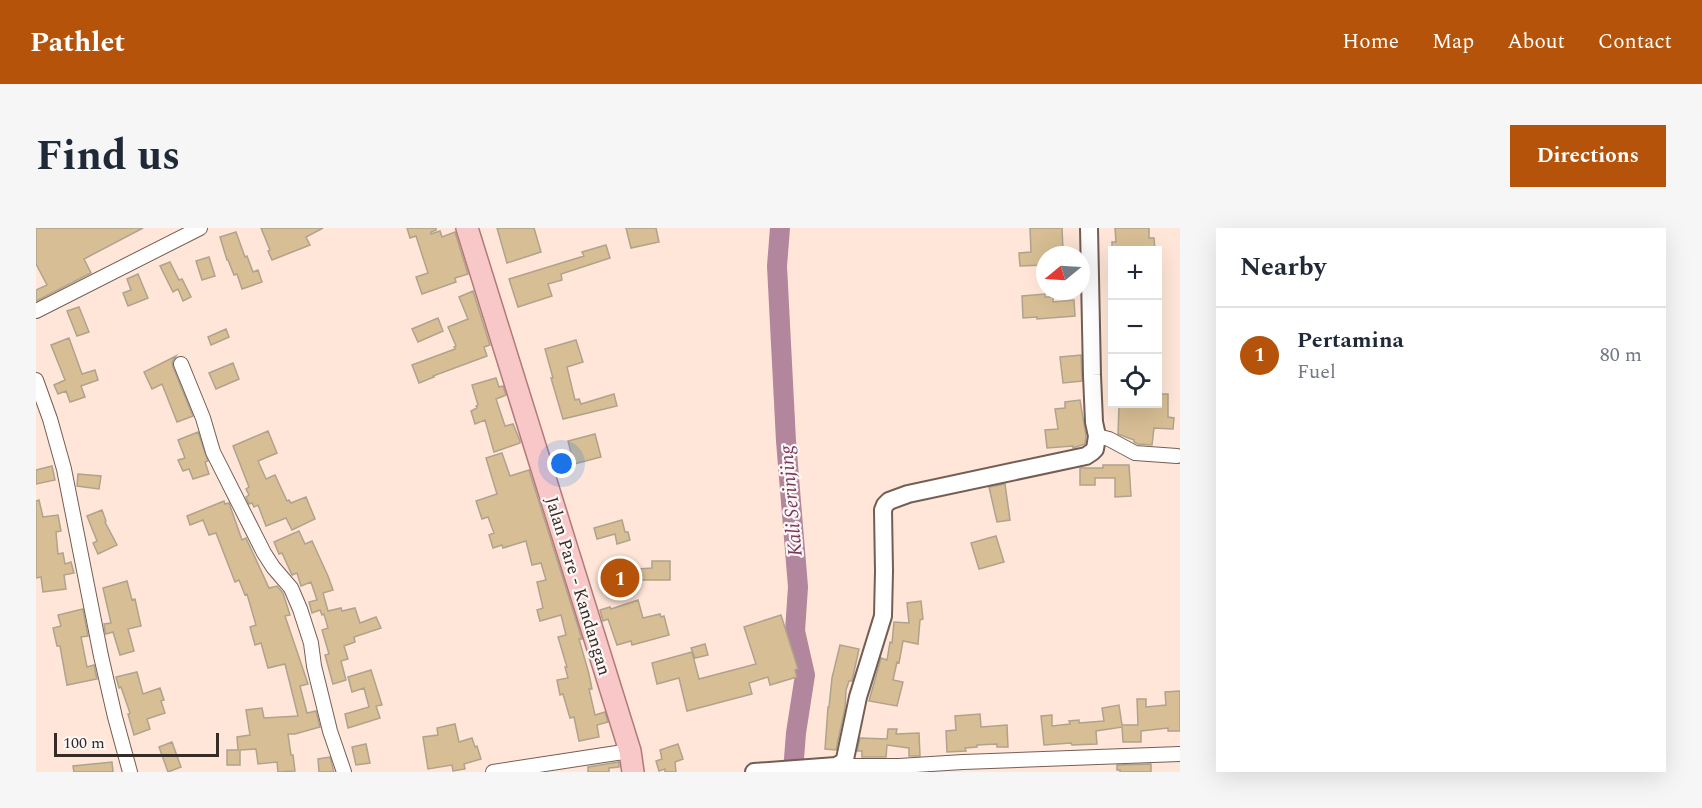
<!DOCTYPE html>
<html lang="en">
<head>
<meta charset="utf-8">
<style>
	:root { --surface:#fff; --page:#f6f6f7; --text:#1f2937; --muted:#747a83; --line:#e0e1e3; --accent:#b45309 }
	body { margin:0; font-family:Spectral,serif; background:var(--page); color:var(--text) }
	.controls { position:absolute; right:18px; top:18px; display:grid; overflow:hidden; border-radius:0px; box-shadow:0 6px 24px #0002 }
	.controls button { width:54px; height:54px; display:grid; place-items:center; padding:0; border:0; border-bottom:2px solid var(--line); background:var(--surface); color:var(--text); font:30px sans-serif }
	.compass { position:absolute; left:1000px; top:18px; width:54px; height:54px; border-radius:50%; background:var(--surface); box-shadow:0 6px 24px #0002; rotate:252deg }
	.scale { position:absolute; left:18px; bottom:15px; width:165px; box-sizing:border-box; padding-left:6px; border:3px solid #362c27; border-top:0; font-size:16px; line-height:21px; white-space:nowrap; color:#362c27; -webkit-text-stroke:4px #fdf7f5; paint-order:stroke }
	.you { position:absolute; left:526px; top:236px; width:21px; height:21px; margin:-15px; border:4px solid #fff; border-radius:50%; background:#1a73e8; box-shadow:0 0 0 9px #1a73e833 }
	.badge { display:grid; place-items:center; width:39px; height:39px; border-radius:50%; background:var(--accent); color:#fff; font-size:20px; font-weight:700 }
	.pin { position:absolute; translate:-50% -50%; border:3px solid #fff; box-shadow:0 2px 6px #0006 }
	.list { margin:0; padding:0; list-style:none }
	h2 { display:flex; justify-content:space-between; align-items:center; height:78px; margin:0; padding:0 24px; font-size:26px }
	h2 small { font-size:20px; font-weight:400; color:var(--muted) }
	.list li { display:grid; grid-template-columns:39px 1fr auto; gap:18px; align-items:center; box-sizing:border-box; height:96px; padding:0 24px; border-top:2px solid var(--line) }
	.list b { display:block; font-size:22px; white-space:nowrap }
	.list p { margin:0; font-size:20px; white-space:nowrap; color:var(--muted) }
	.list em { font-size:20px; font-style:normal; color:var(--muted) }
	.icon { flex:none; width:33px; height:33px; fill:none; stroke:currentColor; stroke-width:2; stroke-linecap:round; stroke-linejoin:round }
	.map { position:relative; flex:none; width:1144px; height:544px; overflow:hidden; border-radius:0px }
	header { display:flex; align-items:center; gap:36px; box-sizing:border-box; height:84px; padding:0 30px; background:var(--accent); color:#fff }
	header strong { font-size:28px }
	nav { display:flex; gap:33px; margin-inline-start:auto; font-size:21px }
	.intro { display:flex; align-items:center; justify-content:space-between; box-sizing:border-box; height:144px; padding:0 36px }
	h1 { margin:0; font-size:42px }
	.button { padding:15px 27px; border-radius:0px; background:var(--accent); color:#fff; font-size:21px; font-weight:700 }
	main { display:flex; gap:36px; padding:0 36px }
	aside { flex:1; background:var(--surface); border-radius:0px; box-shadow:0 6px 24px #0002 }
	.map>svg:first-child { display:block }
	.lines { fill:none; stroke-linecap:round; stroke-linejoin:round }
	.river { stroke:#b2869c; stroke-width:20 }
	.building { fill:#d7be94; stroke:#afa38d; stroke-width:1.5 }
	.minor-casing { stroke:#745e53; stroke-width:16 }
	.tertiary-casing { stroke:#745e53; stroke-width:20 }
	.primary-casing { stroke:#b27978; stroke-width:24 }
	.minor { stroke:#fff; stroke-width:14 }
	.tertiary { stroke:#fff; stroke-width:16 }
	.primary { stroke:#f8c7c8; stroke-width:21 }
	.labels { text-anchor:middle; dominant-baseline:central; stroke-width:4.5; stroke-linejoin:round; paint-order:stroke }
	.street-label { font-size:18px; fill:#362c27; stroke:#fdf7f5 }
	.water-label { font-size:20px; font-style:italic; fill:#75395b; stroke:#fdf7f5 }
</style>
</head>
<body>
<header>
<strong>Pathlet</strong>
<nav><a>Home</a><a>Map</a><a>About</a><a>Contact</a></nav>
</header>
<div class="intro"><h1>Find us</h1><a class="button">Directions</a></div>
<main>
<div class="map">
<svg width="1144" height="544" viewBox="0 0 1144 544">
	<rect width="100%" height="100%" fill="#ffe6d8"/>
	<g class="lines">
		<path class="river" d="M744,0L741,38L750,213L762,359L759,403L769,447L760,505L757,544"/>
	</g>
	<path class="building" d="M0,0H107L48,31L55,45L0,73V62L11,57L0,36Z
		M225,0H287L270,9L274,17L236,32L232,23L234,22Z
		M371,0H400V2L395,4V6L404,3L406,9L419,4L432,46L419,50L420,54L386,66L380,49L392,45L380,8L374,10Z
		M461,0H498L505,24L471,35Z
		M590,0H620L623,14L595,20Z
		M994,0H1026L1027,22H1020L1021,27H1009V37L984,38L983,25L995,24Z
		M1079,0H1113V10H1118L1119,22H1076V14H1080Z
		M200,4L209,29L211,28L217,44L222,42L226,54L206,61L201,46L198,47L192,32H191L184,9Z
		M570,17L574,30L525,46L526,52L512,56L516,68L482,79L473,51L548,28L546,24Z
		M173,29L179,48L166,52L160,33Z
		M134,34L143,52L146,51L155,69L147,73L142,61L137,64L124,38Z
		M102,46L112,70L92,78L87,65L95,62L91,51Z
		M437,63L454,117L448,119L451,128L397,148L398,149L383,155L376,137L419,121L418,119L420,118L412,99L432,91L423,69Z
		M1009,66V69H1017V74L1038,72L1039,88L1001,91V89L987,90L986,68Z
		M43,79L53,104L41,108L31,83Z
		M402,90L407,103L382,114L376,101Z
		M190,101L193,109L175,117L172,109Z
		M33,110L46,146L59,142L62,152L45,158L49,169L34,174L30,163L22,166L18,157L29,152L15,117Z
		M540,112L547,134L531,139L539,172L543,171L545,176L578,166L581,178L527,191L515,150H517L509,121Z
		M1045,127L1046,153L1027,155L1024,129Z
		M140,128L136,134L137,139L157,188L141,194L126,156L116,161L108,144Z
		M197,135L203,151L180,161L173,145Z
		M460,150L463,159L467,158L470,167L460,171L469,198L477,196L484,213V215L458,224L449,192L439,196L435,183L441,180L440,178L442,177L436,157Z
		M1122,166H1132V189L1138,190L1137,201L1118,200L1116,217L1102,216L1098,214V212L1082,206L1083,179H1085V176H1122Z
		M1044,172L1050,208L1049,216L1037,220V218L1011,220L1009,202L1022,201L1019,181L1029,180V174Z
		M232,203L241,225L222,233L230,251L239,247L251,273L253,272L255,275L270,269L279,291L256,302L250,290L230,298L222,277L218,279L216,275L213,276L210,269L213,267L210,261L213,259L197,218Z
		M162,204L172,233L169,234L173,246L157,251L153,241L147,243L142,232L149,230L142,212Z
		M559,206L565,229L538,236L532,213Z
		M466,225L474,248L493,242L546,411H543L553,446L556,461H553L559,487L569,484L572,494L561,497L563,509L543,513L538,489L534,490L527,466L524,467L521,452L532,450L529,439H531L522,409L530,407L525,387L504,393L501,382L507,380L501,354L510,352L505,335L496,337L490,313L467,320L466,317L457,320L453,307L458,305L452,289L446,291L440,273L461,266L450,230Z
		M1067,237H1093L1095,268L1079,269V250H1059V257H1044V240H1067Z
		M16,238L19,252L0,256V242Z
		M42,246L65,248L63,261L41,258Z
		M969,256L974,292L961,294L953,259Z
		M3,272L7,289L22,287L25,303L20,304L22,326L27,325L29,336L35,334L38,345L28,347L30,361L7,364L5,349L0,350V273Z
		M188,273L189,276L193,275L206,312L210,310L233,360L241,358L247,365L254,387L249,388L272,456L264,458L271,485L280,483L284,499L259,506H252L255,527H257L259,543L242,544L241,534L222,536L220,521L204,522V537H191V522H202L201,509L214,507L210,482L226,480L228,490L262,488L249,436L232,440L225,415L219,417L214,399L220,397L211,366L209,367L203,352L199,354L180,305L173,307L167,292L154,297L151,288Z
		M66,282L70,293L69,294L81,317L62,326L57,315L61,313L51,288Z
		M586,292L589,304H592L594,312L581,316L579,306L561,311L558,300Z
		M263,303L269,316L276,313L292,348L297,362L287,365L292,383L305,380L306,383L319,380L324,395L340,389L345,400L318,409L319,414L308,418L312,431L305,433L310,452L297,456L289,427L293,426L286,402L292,400L288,386L286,387L284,382L276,385L273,374L281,372L275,354L265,358L261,345L256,347L246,325L243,326L238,314Z
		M960,308L968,334L943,341L935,315Z
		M616,333H634V352H603V355L573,357V343L616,340Z
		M91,353L96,372L99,371L105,398L92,401L98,423L84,427L77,404L70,406L69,403L68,396L75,395L67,360Z
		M602,372L607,390L624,386L625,389L628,388L633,407L596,417L595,413L581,417L572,391L567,393L564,382L574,379L575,381Z
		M885,373L887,391L884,392L882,416L867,413L863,435L861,434L857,452L867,454L861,478L833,473L845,430L851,432L854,414L856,415L858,394L873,395L871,375Z
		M47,381L52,408L45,409L51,439L58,437L61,451L31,457L24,418H21L17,400L25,398L22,387Z
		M745,387L762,441L759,442L761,449L734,457L732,449L713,455L716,466L651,483L643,450L621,456L616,435L656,424L663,451L720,436L708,399Z
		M669,416L672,427L659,430L655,420Z
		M804,417L823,421L816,453H813L810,462L809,480L800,522L789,521L792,479H793L796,450Z
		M335,442L346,477L340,478L344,490L312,500L309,486L333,479L328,460L316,464L312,449Z
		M101,444L107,466L124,460L128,472L125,473L129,485L111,491L114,501L98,507L92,486L94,485L85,459L83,460L80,449Z
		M1144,463V503H1132V500L1105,503V514H1087L1086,499L1060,503L1061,516L1036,517L1035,515L1008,517L1005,488L1016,487V498L1034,496L1033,493L1043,492V495L1068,493L1066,480L1083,477L1086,497H1102L1101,471H1110V479L1130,477L1129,464Z
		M944,486L945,499L971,497L972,519H961V516L941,517V519L929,520L930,523L911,524L910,503L920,502L919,488Z
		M419,496L423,514L436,510L439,519L441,518L445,531L428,536L429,541L417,543L416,537L392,541L387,509L402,507L401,500Z
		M852,501H861L860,506L883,505L884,528H873V520L851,517L850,529H826V523H821L824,510L851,511Z
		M136,514L145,539L132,544L123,519Z
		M330,516L334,535L320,537L316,519Z
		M642,516L647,531L639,534L640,544H629V541L623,543L620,533L626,531L624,522Z
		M294,529L298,544H283L282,531Z
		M76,534L77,544H38L37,538Z
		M583,534V539L573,540V544H552V539Z
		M1115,536V544H1084V542H1081V537Z"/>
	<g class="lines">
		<defs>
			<path id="minor" d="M0,83L164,0
				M145,136L167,190L177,224L228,325L237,339L255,360L264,381L275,415L278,438L294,503L308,544
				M0,152L14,191L28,241L65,428L79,489L94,544
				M1061,208L1073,211L1099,225L1141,228
				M800,538H863L927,534L1144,526
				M457,544L594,523"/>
			<path id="tertiary" d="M718,544L800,538L806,535L809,531L822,469L847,388L848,343L847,282L849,277L853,273L872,266L1050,228L1056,224L1059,221L1061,208L1058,194L1056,147L1053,0"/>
			<path id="primary" d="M431,0L594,523L597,544"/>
		</defs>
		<use href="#minor" class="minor-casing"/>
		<use href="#tertiary" class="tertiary-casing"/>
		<use href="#primary" class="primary-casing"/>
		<use href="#minor" class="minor"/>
		<use href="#tertiary" class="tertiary"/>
		<use href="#primary" class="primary"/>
	</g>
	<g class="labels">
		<g class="street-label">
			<text transform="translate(542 358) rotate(73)">Jalan Pare - Kandangan</text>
		</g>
		<g class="water-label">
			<text transform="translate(755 273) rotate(-95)">Kali Serinjing</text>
		</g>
	</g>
</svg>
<div class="controls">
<button>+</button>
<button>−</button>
<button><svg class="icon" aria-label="locate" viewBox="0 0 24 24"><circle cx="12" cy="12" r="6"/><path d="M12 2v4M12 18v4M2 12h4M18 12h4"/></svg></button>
</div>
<svg class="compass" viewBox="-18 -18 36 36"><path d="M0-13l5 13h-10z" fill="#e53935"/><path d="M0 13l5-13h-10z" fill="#747a83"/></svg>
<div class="scale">100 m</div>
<div class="you"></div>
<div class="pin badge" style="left:584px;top:350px">1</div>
</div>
<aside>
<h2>Nearby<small></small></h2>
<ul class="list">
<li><span class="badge">1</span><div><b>Pertamina</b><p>Fuel</p></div><em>80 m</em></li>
</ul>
</aside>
</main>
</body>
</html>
